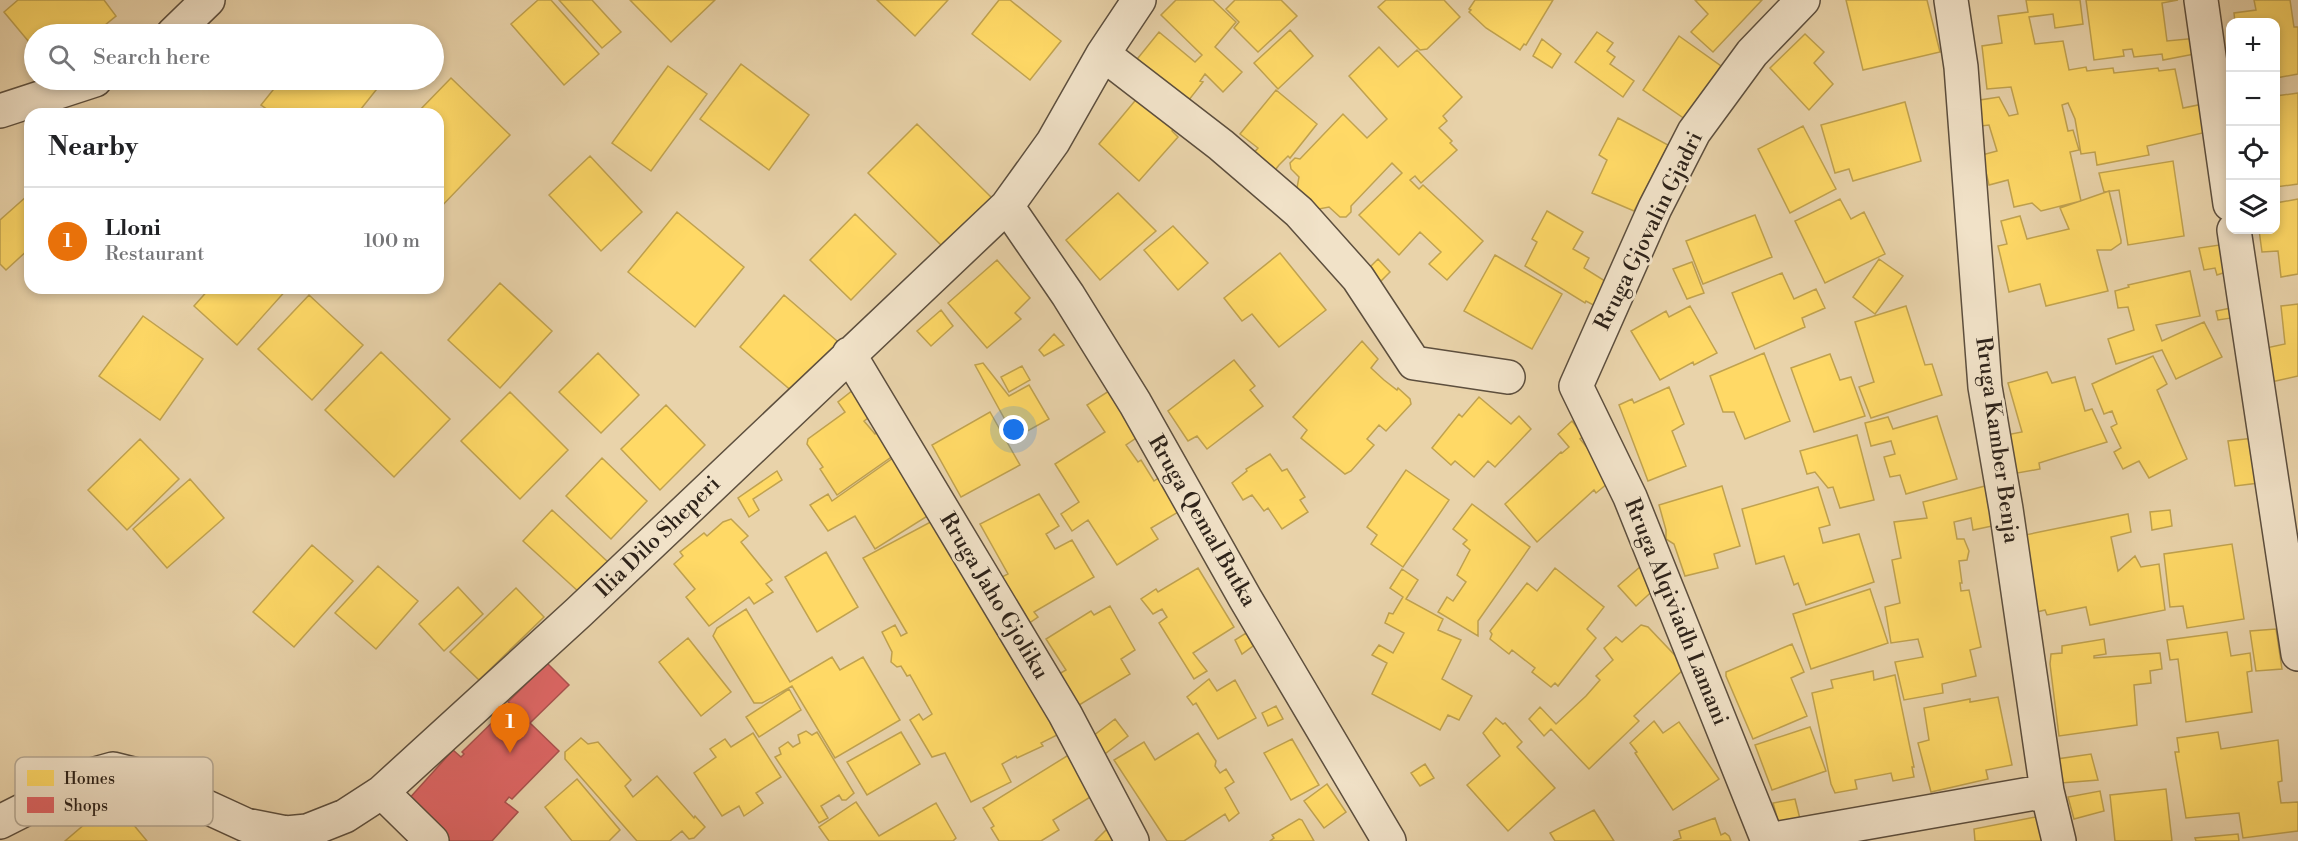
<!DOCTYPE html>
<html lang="en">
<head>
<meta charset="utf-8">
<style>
	:root { --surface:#fff; --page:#f6f6f6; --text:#202124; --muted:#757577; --line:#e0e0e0; --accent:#8f2418 }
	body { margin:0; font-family:"Libre Bodoni",serif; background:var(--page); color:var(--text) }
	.controls { position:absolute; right:18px; top:18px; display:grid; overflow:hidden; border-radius:12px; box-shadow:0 3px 9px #0003 }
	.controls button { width:54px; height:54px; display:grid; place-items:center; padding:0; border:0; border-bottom:2px solid var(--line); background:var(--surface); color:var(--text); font:30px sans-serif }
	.you { position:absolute; left:1014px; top:430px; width:21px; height:21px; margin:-15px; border:4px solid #fff; border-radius:50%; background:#1a73e8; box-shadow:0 0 0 9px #1a73e833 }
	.badge { display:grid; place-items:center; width:39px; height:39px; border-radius:50%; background:var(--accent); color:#fff; font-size:20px; font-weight:700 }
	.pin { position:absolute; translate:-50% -50px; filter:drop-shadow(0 2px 3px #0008) }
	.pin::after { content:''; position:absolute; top:32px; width:21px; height:18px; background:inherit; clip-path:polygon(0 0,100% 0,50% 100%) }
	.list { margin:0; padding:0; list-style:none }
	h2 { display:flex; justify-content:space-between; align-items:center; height:78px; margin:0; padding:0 24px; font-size:26px }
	h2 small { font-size:20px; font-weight:400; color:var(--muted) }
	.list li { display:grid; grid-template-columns:39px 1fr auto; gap:18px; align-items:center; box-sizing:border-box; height:108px; padding:0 24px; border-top:2px solid var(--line) }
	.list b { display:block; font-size:22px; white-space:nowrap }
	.list p { margin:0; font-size:20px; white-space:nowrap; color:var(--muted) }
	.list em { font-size:20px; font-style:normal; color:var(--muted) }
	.icon { flex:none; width:33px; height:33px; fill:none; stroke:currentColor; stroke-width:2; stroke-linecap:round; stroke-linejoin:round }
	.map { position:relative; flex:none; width:2298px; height:841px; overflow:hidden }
	.search { position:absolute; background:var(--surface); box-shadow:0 3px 9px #0003; left:24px; top:24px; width:420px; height:66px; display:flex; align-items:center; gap:15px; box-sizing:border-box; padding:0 21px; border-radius:33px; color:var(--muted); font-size:22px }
	.panel { position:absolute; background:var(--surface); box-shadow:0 3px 9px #0003; left:24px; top:108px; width:420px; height:186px; border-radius:18px }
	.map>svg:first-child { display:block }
	.homes { fill:#ffd966; stroke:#c0a24f; stroke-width:1.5 }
	.shops { fill:#e06666; stroke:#ab524f; stroke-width:1.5 }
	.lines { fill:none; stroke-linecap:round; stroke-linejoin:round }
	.minor-casing { stroke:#5d4f3e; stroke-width:36 }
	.minor { stroke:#f1e2c8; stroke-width:33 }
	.labels { text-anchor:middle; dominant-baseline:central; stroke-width:6; stroke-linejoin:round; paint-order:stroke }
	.street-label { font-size:22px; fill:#2e231a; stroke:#f1e2c8 }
	.key { fill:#f1e2c8; stroke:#b6a994; stroke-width:1.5 }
	.key-label { font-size:16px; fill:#2e231a }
</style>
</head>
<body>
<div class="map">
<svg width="2298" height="841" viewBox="0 0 2298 841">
	<rect width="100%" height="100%" fill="#e9d3aa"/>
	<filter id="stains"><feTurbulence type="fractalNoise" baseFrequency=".00333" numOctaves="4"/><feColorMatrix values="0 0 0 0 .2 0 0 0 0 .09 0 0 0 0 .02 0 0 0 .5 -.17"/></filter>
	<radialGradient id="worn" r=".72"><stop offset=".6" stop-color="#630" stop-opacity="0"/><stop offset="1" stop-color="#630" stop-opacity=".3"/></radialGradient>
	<path class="homes" d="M18,0H104L116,16L94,34H34V48L4,12Z
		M538,0H551L599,54L564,85L511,24Z
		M559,0H592L621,32L602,48Z
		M630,0H715L671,42Z
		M877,0H948L915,36Z
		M999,0H1010L1061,41L1030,80L972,34Z
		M1176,0H1213L1236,22L1215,47L1242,72L1223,92L1205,74L1200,81L1203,82L1185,105L1134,63L1159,32L1195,62L1202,55L1161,15Z
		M1235,0H1281L1297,16L1258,52L1234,28L1239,22L1226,9Z
		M1386,0H1444L1460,17L1427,49L1420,50L1378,7Z
		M1475,0H1553L1526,45L1524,44L1520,50L1486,28L1469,12L1471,10L1469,9Z
		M1695,0H1762L1713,52L1691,32L1708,14Z
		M1846,0H1927L1940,52L1863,70Z
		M2026,0H2080L2083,24L2055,28L2053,14L2029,17L2035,44L2063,41L2069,70L2086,67L2087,71L2113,68L2114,73L2158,68L2159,71L2175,69L2183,108L2208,103L2211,131L2147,146L2149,155L2097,165L2095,152L2081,154L2075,119L2068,103L2062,105L2068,131L2073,130L2079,150L2070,152L2081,201L2041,211L2032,203L2014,207L2008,180L1989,185L1982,155L1997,151L1989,125L1981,126L1980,100L1999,97L2009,116L2018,114L2011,87L1987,89L1982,46L2002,43L1998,16L2028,12Z
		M2086,0H2178L2162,3L2167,41L2198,38L2200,53L2163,60L2162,54L2134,57L2132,49L2123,50L2124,56L2094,60Z
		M2254,0H2290L2294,27H2298V74L2276,78V22H2235L2234,13L2256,10Z
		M1290,30L1313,56L1278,89L1254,63Z
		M1597,32L1613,43L1607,51L1615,57L1610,64L1634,81L1623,97L1575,62Z
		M1805,34L1824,52L1814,63L1833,84L1809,110L1770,68Z
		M1679,36L1721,66L1719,69L1727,75L1685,119L1643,90Z
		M1542,39L1561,54L1552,68L1533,56Z
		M1379,47L1398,67L1417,50L1462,97L1443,116L1447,121L1439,128L1452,141L1450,143L1457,150L1421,183L1415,176L1410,180L1419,189L1423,185L1483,241L1447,280L1429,264L1441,252L1420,232L1399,255L1359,215L1402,173L1392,163L1351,206V212L1346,217H1340L1329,207L1319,209L1297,188L1299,177L1291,169L1290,163L1295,158L1300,159L1343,114L1367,138L1387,119L1349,76Z
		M741,64L809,115L769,170L700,119Z
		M668,66L707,94L651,171L612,143Z
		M451,78L510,135L438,210V114H416Z
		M281,80H384L357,114H274L261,105Z
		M1276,90L1317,124L1290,158L1288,156L1279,165L1269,178L1248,160L1258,148L1240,134Z
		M2298,93V184L2276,187V96Z
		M1139,96L1175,126L1172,131L1178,137L1139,181L1099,144Z
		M1905,102L1921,161L1853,181L1849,169L1835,173L1821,125Z
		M1618,118L1668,145L1634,211L1592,193L1607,160L1599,155Z
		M917,124L993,199L944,248L868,173Z
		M1803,126L1836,189L1790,213L1758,149Z
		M590,156L642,212L601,251L549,195Z
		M2173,161L2184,236L2128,245L2119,190L2104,192L2099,173Z
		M2109,191L2121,240V243L2111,250H2097L2108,291L2046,306L2040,284L2009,292L1998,246L2007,244L2001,221L2020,216L2027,239L2069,229L2060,208Z
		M1118,193L1156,231L1100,280L1066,240Z
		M27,196L30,199V248L6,270L0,264V220Z
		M1840,199L1851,219L1864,212L1885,254L1825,283L1795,221Z
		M2298,199V274L2281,277L2278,251L2262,252L2259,230H2276V203Z
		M1547,211L1583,232L1573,249L1589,258L1584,268L1613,286L1601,309L1586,301L1585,303L1525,266L1537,242L1532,239Z
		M677,212L744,267L695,327L628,272Z
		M855,214L896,254L851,300L810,260Z
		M1755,215L1772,257L1703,284L1686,241Z
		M1173,226L1208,263L1178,290L1144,250Z
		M2226,244L2232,270L2217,275L2215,268L2204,270L2199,248Z
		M1280,253L1326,310L1279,347L1252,314L1242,321L1224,298Z
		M1495,255L1562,294L1532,349L1464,311Z
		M1378,259L1390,272L1374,288L1363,274Z
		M1879,259L1903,276L1875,314L1853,297Z
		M997,260L1030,298L1015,313L1021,319L987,348L948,303Z
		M1692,262L1704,293L1687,299L1673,269Z
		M2190,271L2200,316L2156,325L2162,341L2204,322L2222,357L2176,379L2162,350L2116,364L2108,339L2134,330L2128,307L2118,308L2115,291L2129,287L2128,285Z
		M1782,273L1794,299L1816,289L1825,308L1802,318L1805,327L1755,349L1732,293Z
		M500,283L552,331L500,388L448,340Z
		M210,288H288L237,345L194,306Z
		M309,295L363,345L312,400L258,349Z
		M784,295L844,347L800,398L740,347Z
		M2298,304V376L2271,382L2266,348L2285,344L2281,306Z
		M1690,306L1717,353L1694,365L1693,362L1660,380L1631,331L1666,311L1669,317Z
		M1906,306L1925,365L1932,364L1942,395L1871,418L1859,387L1874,382L1855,322Z
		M2236,307L2238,317L2218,320L2216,311Z
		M941,310L953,326L931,346L917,331Z
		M143,316L203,359L160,420L99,376Z
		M1054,334L1064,345L1044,356L1039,350Z
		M1362,341L1378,359L1371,368L1384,380L1397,390L1398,388L1410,399L1411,404L1386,431L1379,425L1367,439L1374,445L1351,471L1345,474L1301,438L1307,430L1293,417Z
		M381,352L450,419L394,477L325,410Z
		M598,353L639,395L601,433L559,392Z
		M1764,353L1790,421L1745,439L1734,412H1723L1710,376Z
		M1830,354L1840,380L1851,377L1865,416L1814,432L1791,368Z
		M2153,356L2167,384L2157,390L2187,459L2149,478L2139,461L2123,469L2114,452L2121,448L2111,427L2117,424L2112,411L2104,414L2092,384Z
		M1234,360L1255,386L1250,390L1263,406L1207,449L1197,436L1188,441L1168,411Z
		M983,363L1009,396L1029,385L1049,419L1015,438L975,365Z
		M1022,366L1030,380L1009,392L1001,377Z
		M2047,372L2052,383L2075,377L2085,411L2092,409L2107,442L2039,463L2040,469L2012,474L2006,435L2022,432L2008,383Z
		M1669,387L1684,424L1672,431L1686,466L1648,481L1619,405L1632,399L1634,403Z
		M1112,389L1142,434L1126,445L1138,462L1141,460L1154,481L1166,473L1180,511L1151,528L1158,539L1117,565L1088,520L1072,531L1061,514L1079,502L1055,464L1105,432L1087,405Z
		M853,390L869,413L868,418L864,421L875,434L881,430L897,453L837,495L820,469L823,467L807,444L808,439L845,412L838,402Z
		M510,392L568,450L520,499L461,441Z
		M1479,397L1511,424L1519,416L1531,429L1495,467L1488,461L1474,477L1455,461L1451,465L1432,448L1459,414L1462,417Z
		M666,405L705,445L660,490L621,449Z
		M990,412L1020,465L961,497L932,445Z
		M1937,416L1957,479L1906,494L1900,475L1890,477L1884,457L1895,454L1891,441L1871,446L1865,423L1888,417L1893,429Z
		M1572,421L1584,436L1580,439L1613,479L1596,493L1594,490L1537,542L1505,504L1561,452L1562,453L1569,447L1558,434Z
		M1857,435L1874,500L1840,508L1833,487L1828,488L1815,472L1807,474L1800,451Z
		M2254,438L2259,483L2235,486L2228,441Z
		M140,439L179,479L127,530L88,490Z
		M903,451L937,510L875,549L855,516L828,531L810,505L828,494L832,501Z
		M1270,454L1282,471L1287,469L1305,497L1300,500L1308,512L1282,529L1268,508L1264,511L1252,495L1243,500L1232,483L1247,471L1246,469Z
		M602,458L647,501L611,539L566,496Z
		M1406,470L1449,500L1403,567L1371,544L1377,535L1367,527Z
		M777,471L782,480L753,499L759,510L749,517L738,498Z
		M190,479L224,518L167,568L133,529Z
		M1989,485L1997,525L1973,530L1971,518L1954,522L1957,539H1964L1969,551L1967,560L1959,561L1962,583H1960L1961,591L1969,590L1981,647L1970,650L1976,676L1942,684L1943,693L1904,700L1895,662L1923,657L1918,639L1891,643L1885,607L1900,603L1892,560L1901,558L1894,522L1927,518L1923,502Z
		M1722,486L1740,546L1714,554L1718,568L1685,576L1674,544L1666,539V530L1659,505Z
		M1818,487L1830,525L1819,528L1823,543L1859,534L1874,582L1806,605L1798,583L1794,585L1784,556L1756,564L1742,509Z
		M1039,494L1059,526L1046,534L1055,549L1072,540L1094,577L1034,612L1038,617L1022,628L1015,616L1023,612L1008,588L1000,592L994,581L1008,574L980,524Z
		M1472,504L1530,547L1478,621V636L1438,612L1447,597L1453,601L1466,582L1457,575L1470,550L1463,544L1467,540L1453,529Z
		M552,510L608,562L580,593L523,541Z
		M2170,510L2172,526L2152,530L2150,512Z
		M2128,514L2131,532L2111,537L2118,571L2135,556L2141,567L2159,564L2165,610L2090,625L2086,607L2047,615L2045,610L2033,613L2025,535Z
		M938,518L1067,730L1041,743L1043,746L1017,758L1016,756L1002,764L1011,782L971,802L945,753L932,757L910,720L919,714L923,720L932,714L910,675L907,676L901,666L897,667L891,662L892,652L882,632L895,625L901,636L907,633L863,558Z
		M731,519L748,536L741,542L772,580L766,584L773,592L754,604L749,597L709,626L686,597L695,589L674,564L683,556L680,552L704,533L707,536L723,522Z
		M2232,544L2244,619L2187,628L2183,606L2170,607L2164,554Z
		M312,545L353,581L294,647L253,612Z
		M826,552L858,607L817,632L785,577Z
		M378,566L418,601L376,649L335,613Z
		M1641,566L1658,586L1636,606L1618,586Z
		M1198,568L1234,627L1193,653L1207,671L1194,679L1159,623L1167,617L1162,609L1153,614L1141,599L1156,589L1158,592Z
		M1555,568L1604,607L1587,629L1596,638L1558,686L1555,683L1551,687L1532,672L1535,668L1512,650L1509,654L1490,639L1492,634L1490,631L1527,583L1537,591Z
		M1402,569L1418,580L1406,599L1443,619L1438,630L1461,640L1442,679L1472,696L1459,720L1448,715L1440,730L1372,694L1387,663L1372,655L1379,645L1393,653L1404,633L1385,623L1389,613L1393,614L1403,597L1390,588Z
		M458,587L483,614L444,651L419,624Z
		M516,588L544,617L479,680L450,652Z
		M1870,589L1888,643L1811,669L1793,614Z
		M1110,606L1135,650L1121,659L1130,674L1079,705L1083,713L1074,717L1052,678L1066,670L1046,639L1091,611L1094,615Z
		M746,609L790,682L832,657L840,670L863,657L900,720L835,758L792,686L762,703H754L713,636L717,628Z
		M1641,625L1648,627L1686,667L1634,716L1639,721L1589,769L1551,729L1544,736L1529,719L1540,707L1556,724L1586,696L1600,680L1596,676L1613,660L1604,648L1616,637L1622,642Z
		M2276,629L2282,669L2256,671L2250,631Z
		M2227,632L2231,656L2250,653L2252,671L2247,672L2252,712L2186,722L2178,659L2170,660L2167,640Z
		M1246,633L1253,646L1242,654L1235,640Z
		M688,638L731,692L701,716L659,662Z
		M2104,639L2106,654L2094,656V658L2160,653L2162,669L2150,671L2151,683L2134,685L2137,725L2059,736L2050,664L2051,654L2062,653V646Z
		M1792,644L1804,672L1791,678L1807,716L1753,739L1726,676V672Z
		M1873,671L1874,680L1895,675L1914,767H1912L1914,777L1893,781L1891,773L1855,780L1857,789L1835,793L1831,784L1812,693L1833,688L1831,680Z
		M1209,679L1217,691L1235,680L1256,718L1218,739L1196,703L1193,705L1187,697Z
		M789,689L801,710L759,737L746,717Z
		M1998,697L2012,765L1986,770L1988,779L1931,792L1918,743L1929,740L1924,708L1970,699V702Z
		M1276,706L1283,719L1268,726L1262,713Z
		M1496,718L1503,724L1505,723L1522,742L1517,747L1555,788L1508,831L1467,785L1500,756L1483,733Z
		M1115,719L1128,736L1101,757L1088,740Z
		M1654,721L1663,733L1679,722L1719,779L1673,810L1635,753L1637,752L1630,743Z
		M1810,727L1826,771L1772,790L1755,745Z
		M806,731L812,735L817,732L854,793L846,800H842L839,795L821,806L828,818L819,823L775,757L781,754L779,748L788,742L793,747L800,743L798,735Z
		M901,732L920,764L867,795L847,762Z
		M2218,732L2221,749L2278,740L2282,781L2278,782L2281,803L2298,802V831L2243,838L2239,813L2186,818L2175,752H2179L2177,738Z
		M753,733L781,777L756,793L763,803L744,816L739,806L722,816L694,773L716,757L710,749L725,739L731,747Z
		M1198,733L1216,761L1215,766L1220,773L1226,769L1234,782L1225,788L1239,813L1229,821L1225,814L1184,841H1167L1114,760L1144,742L1155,760Z
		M581,738L588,744L598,742L631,780L625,786L633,797L657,776L694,818L695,816L705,827L694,838L689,839L682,831L670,841H637L565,759V752Z
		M1292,739L1319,785L1291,800L1264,753Z
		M1075,751L1100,791L1053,820L1059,830L1041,841H999L991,828L994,826L983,808Z
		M2091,754L2098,780L2061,783L2057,759Z
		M1425,764L1434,778L1420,786L1411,773Z
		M577,779L620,830L609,841H572L545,807Z
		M1327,784L1346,812L1324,828L1304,801Z
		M2166,789L2172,841H2115L2110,795Z
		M2100,791L2104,811L2074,819L2068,797Z
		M1795,799L1802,827L1781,831L1773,803Z
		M113,800L147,841H65Z
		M856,802L879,836L936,803L956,838L953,841H829L819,827Z
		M1594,810L1614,841H1555L1550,833Z
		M2046,815L2053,841H1975L1974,829Z
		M1715,818L1721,835L1725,833L1729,836L1731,841H1673L1681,838L1679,831Z
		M1299,819L1302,820L1314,841H1270L1274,838L1272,835Z
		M1112,824L1119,841H1095Z
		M2238,834L2239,841H2196L2195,838Z"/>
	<path class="shops" d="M547,663L569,685L530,723L559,751L512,799L509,797L505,802L518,812L492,841H450L407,801L453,750L461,757L464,754L462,752L511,704L508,702Z"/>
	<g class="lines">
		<defs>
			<path id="minor" d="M1951,0L1961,67L1985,387L2006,509L2047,791L2059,841
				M2201,0L2230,204
				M173,34L208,0
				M1103,54L1221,145L1299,212L1358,278L1414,363L1508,377
				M0,111L95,80
				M1007,206L1068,295L1135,403L1245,598L1389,841
				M2234,230L2298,654
				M849,354L1065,714L1132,841
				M382,792L432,841
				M0,822L95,774L113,769L137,775L246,825L286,833L307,831L345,816L382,792L579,612L1007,206L1053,142L1103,54L1139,0
				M1768,840L2047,791
				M1768,841L1630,497L1576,386L1655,208L1694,132L1752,53L1803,0"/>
		</defs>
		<use href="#minor" class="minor-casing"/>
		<use href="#minor" class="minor"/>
	</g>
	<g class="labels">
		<g class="street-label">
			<text transform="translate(1649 231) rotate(-64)">Rruga Gjovalin Gjadri</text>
			<text transform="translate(1997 440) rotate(82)">Rruga Kamber Benja</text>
			<text transform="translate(1202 521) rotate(60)">Rruga Qemal Butka</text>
			<text transform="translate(658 537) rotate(-44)">Ilia Dilo Sheperi</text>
			<text transform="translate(994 596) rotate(59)">Rruga Jaho Gjoliku</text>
			<text transform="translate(1676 612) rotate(68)">Rruga Alqiviadh Lamani</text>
		</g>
	</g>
	<rect x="15" y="757" width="198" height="69" rx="9" class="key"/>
	<rect x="27" y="770" width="27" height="16" fill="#ffd966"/>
	<rect x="27" y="797" width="27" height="16" fill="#e06666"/>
	<g class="key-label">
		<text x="64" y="784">Homes</text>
		<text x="64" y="811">Shops</text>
	</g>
	<rect width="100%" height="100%" filter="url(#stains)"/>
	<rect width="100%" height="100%" fill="url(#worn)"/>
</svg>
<div class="controls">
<button>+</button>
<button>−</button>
<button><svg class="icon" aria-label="locate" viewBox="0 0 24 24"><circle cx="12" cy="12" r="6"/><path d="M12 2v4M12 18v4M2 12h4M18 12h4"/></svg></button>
<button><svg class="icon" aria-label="layers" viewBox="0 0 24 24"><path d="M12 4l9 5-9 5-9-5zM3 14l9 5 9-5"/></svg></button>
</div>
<div class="you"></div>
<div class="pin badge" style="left:510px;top:753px;background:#e8710a">1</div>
<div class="search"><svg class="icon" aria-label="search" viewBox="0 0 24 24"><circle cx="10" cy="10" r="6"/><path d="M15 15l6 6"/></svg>Search here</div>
<section class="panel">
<h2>Nearby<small></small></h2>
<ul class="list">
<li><span class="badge" style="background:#e8710a">1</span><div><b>Lloni</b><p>Restaurant</p></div><em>100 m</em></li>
</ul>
</section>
</div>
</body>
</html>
